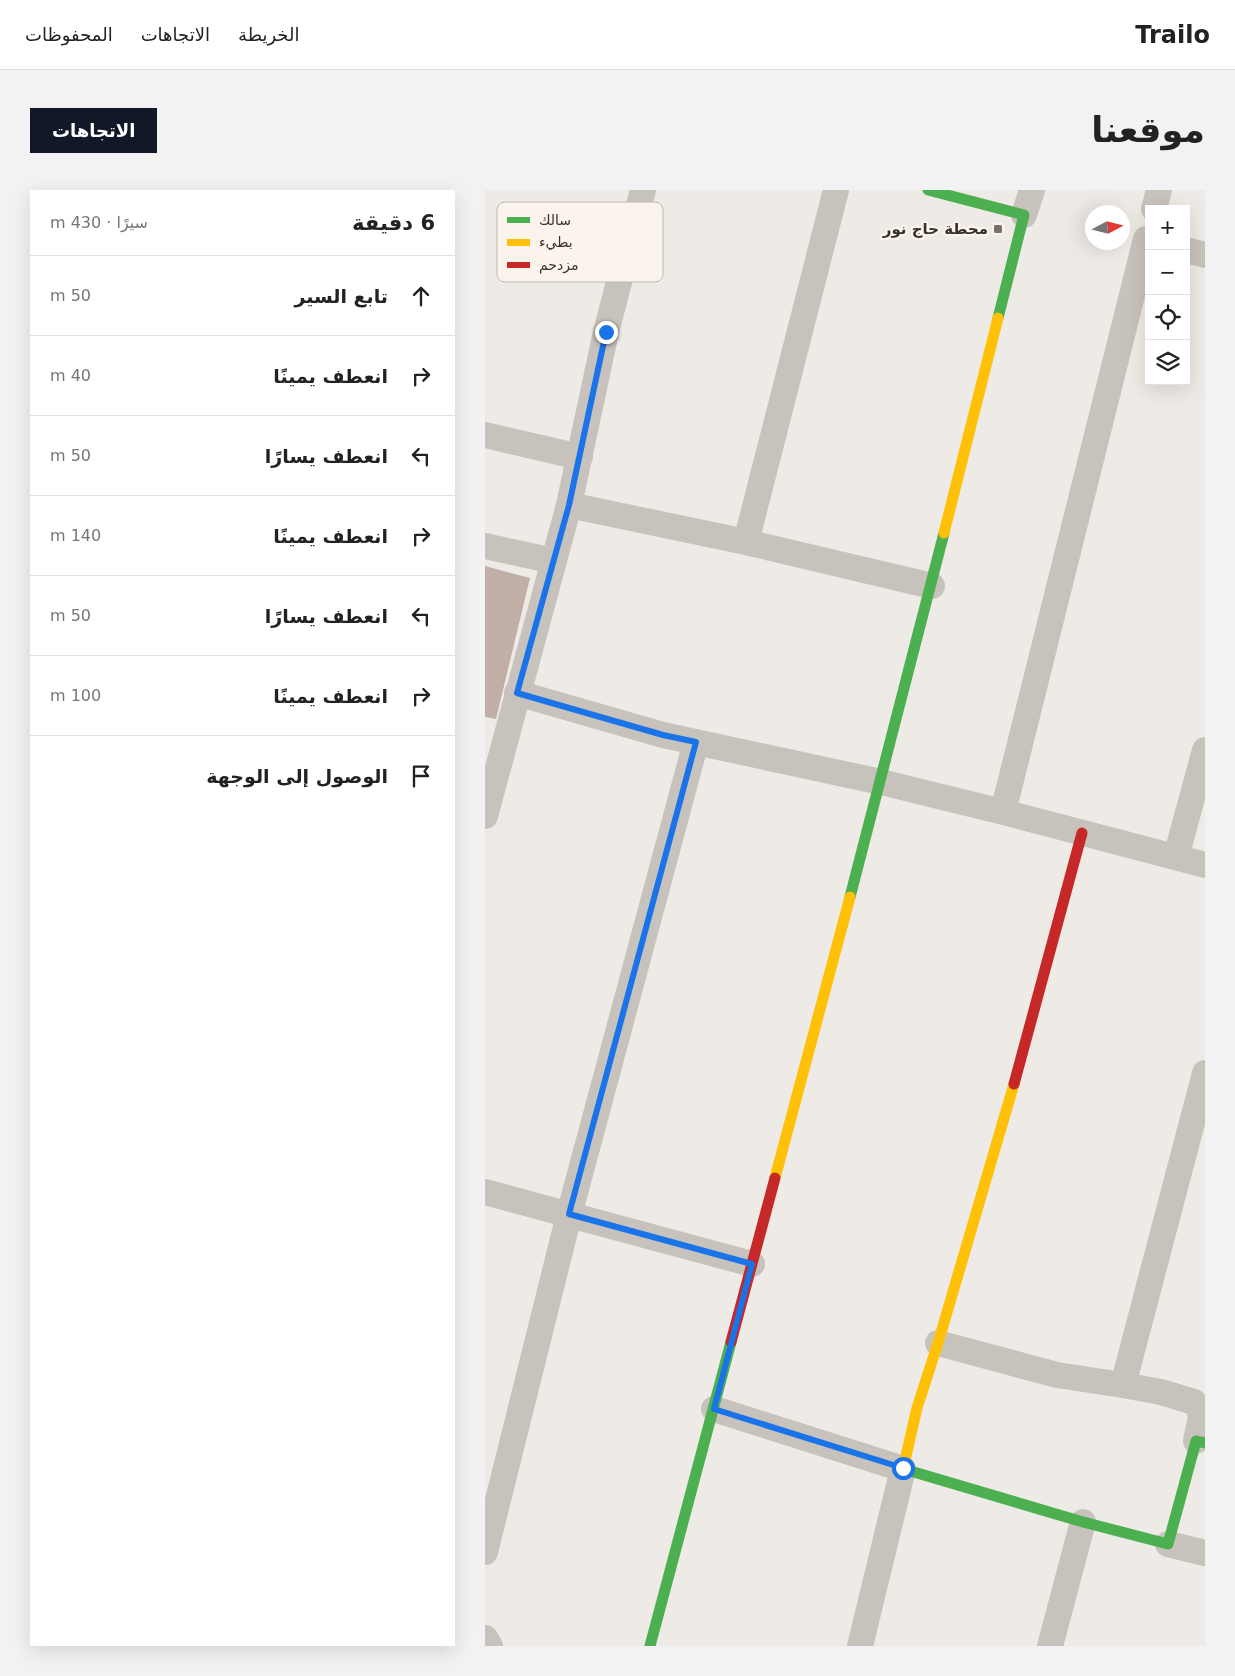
<!DOCTYPE html>
<html lang="ar">
<head>
<meta charset="utf-8">
<style>
	:root { --surface:#fff; --page:#f2f2f2; --text:#222; --muted:#767676; --line:#e0e0e0; --accent:#111827 }
	body { margin:0; font-family:"DejaVu Sans",Cairo,sans-serif; background:var(--page); color:var(--text); direction:rtl }
	.controls { position:absolute; right:15px; top:15px; display:grid; overflow:hidden; border-radius:0px; box-shadow:0 5px 20px #0002 }
	.controls button { width:45px; height:45px; display:grid; place-items:center; padding:0; border:0; border-bottom:1px solid var(--line); background:var(--surface); color:var(--text); font:25px sans-serif }
	.compass { position:absolute; left:600px; top:15px; width:45px; height:45px; border-radius:50%; background:var(--surface); box-shadow:0 5px 20px #0002; rotate:83deg }
	.stop { position:absolute; width:15px; height:15px; margin:-11px; border:4px solid #1a73e8; border-radius:50%; background:#fff }
	.stop.end { background:#1a73e8; border-color:#fff; box-shadow:0 1px 5px #0008 }
	.list { margin:0; padding:0; list-style:none }
	h2 { display:flex; justify-content:space-between; align-items:center; height:65px; margin:0; padding:0 20px; font-size:21px }
	h2 small { font-size:16px; font-weight:400; color:var(--muted) }
	.list li { display:grid; grid-template-columns:32px 1fr auto; gap:15px; align-items:center; box-sizing:border-box; height:80px; padding:0 20px; border-top:1px solid var(--line) }
	.list b { display:block; font-size:19px; white-space:nowrap }
	.list em { font-size:16px; font-style:normal; color:var(--muted) }
	.icon { flex:none; width:28px; height:28px; fill:none; stroke:currentColor; stroke-width:2; stroke-linecap:round; stroke-linejoin:round }
	.map { position:relative; flex:none; width:720px; height:1456px; overflow:hidden; direction:ltr; border-radius:0px }
	header { display:flex; align-items:center; gap:30px; box-sizing:border-box; height:70px; padding:0 25px; background:var(--surface); border-bottom:1px solid var(--line) }
	header strong { font-size:24px }
	nav { display:flex; gap:28px; margin-inline-start:auto; font-size:18px }
	.intro { display:flex; align-items:center; justify-content:space-between; box-sizing:border-box; height:120px; padding:0 30px }
	h1 { margin:0; font-size:35px }
	.button { padding:12px 22px; border-radius:0px; background:var(--accent); color:#fff; font-size:18px; font-weight:700 }
	main { display:flex; gap:30px; padding:0 30px }
	aside { flex:1; background:var(--surface); border-radius:0px; box-shadow:0 5px 20px #0002 }
	.map>svg:first-child { display:block }
	.building { fill:#c1afa7 }
	.lines { fill:none; stroke-linecap:round; stroke-linejoin:round }
	.street { stroke:#c8c2bd; stroke-width:26 }
	.fast { stroke:#4caf50; stroke-width:11 }
	.slow { stroke:#ffc107; stroke-width:11 }
	.jam { stroke:#c62828; stroke-width:11 }
	.route { stroke:#1a73e8; stroke-width:6 }
	.poi-dot { fill:#78706c; stroke:#faf4ed; stroke-width:2 }
	.labels { text-anchor:middle; dominant-baseline:central; stroke-width:4.5; stroke-linejoin:round; paint-order:stroke }
	.poi-label { font-size:15px; font-weight:bold; fill:#392f2b; stroke:#faf4ed; text-anchor:end }
	.key { fill:#faf4ed; stroke:#c0b9b3; stroke-width:1 }
	.key-label { font-size:14px; fill:#392f2b }
</style>
</head>
<body>
<header>
<strong>Trailo</strong>
<nav><a>الخريطة</a><a>الاتجاهات</a><a>المحفوظات</a></nav>
</header>
<div class="intro"><h1>موقعنا</h1><a class="button">الاتجاهات</a></div>
<main>
<div class="map">
<svg width="720" height="1456" viewBox="0 0 720 1456">
	<rect width="100%" height="100%" fill="#eeeae5"/>
	<path class="building" d="M0,376L45,388L11,529L0,527Z"/>
	<g class="lines">
		<path class="street" d="M669,19L674,0
			M539,25L547,0
			M701,60L720,65
			M0,245L95,267
			M84,315L261,352L447,396
			M261,352L351,0
			M0,356L69,371
			M32,503L178,545L396,592L518,622L720,675
			M518,622L661,49L664,50
			M0,626L84,315L121,142L158,0
			M691,667L720,560
			M0,1002L267,1074
			M453,1153L572,1185L638,1195L720,883
			M638,1195L676,1202L709,1212L714,1218L716,1227L711,1251
			M229,1219L418,1279L375,1456
			M683,1354L720,1363
			M0,1362L84,1025L211,552
			M0,1448L5,1456
			M565,1456L598,1332"/>
		<path class="fast" d="M443,0L539,25L513,128
			M365,707L459,343
			M422,1280L598,1332L683,1354L711,1251L720,1253
			M165,1456L246,1152"/>
		<path class="slow" d="M459,343L513,128
			M290,988L365,707
			M422,1280L418,1279L432,1218L453,1153L529,894"/>
		<path class="jam" d="M529,894L597,643
			M246,1152L290,988"/>
	</g>
	<g class="lines">
		<path class="route" d="M121,142L84,315L32,503L178,545L211,552L84,1024L267,1074L229,1219L418,1278"/>
	</g>
	<rect class="poi-dot" x="508" y="34" width="10" height="10" rx="2.5"/>
	<g class="labels">
		<g class="poi-label">
			<text x="503" y="39">محطة حاج نور</text>
		</g>
	</g>
	<rect x="12" y="12" width="166" height="80" rx="8" class="key"/>
	<rect x="22" y="27" width="23" height="6" fill="#4caf50"/>
	<rect x="22" y="49" width="23" height="7" fill="#ffc107"/>
	<rect x="22" y="72" width="23" height="6" fill="#c62828"/>
	<g class="key-label">
		<text x="54" y="35">سالك</text>
		<text x="54" y="57">بطيء</text>
		<text x="54" y="80">مزدحم</text>
	</g>
</svg>
<div class="controls">
<button>+</button>
<button>−</button>
<button><svg class="icon" aria-label="locate" viewBox="0 0 24 24"><circle cx="12" cy="12" r="6"/><path d="M12 2v4M12 18v4M2 12h4M18 12h4"/></svg></button>
<button><svg class="icon" aria-label="layers" viewBox="0 0 24 24"><path d="M12 4l9 5-9 5-9-5zM3 14l9 5 9-5"/></svg></button>
</div>
<svg class="compass" viewBox="-18 -18 36 36"><path d="M0-13l5 13h-10z" fill="#e53935"/><path d="M0 13l5-13h-10z" fill="#767676"/></svg>
<div class="stop" style="left:418px;top:1278px"></div>
<div class="stop end" style="left:121px;top:142px"></div>
</div>
<aside>
<h2>6 دقيقة<small>سيرًا · 430 m</small></h2>
<ul class="list">
<li><svg class="icon" aria-label="ahead" viewBox="0 0 24 24"><path d="M12 20V5M6 11l6-6 6 6"/></svg><div><b>تابع السير</b></div><em>50 m</em></li>
<li><svg class="icon" aria-label="right" viewBox="0 0 24 24"><path d="M7 20v-9h11M14 6l5 5-5 5"/></svg><div><b>انعطف يمينًا</b></div><em>40 m</em></li>
<li><svg class="icon" aria-label="left" viewBox="0 0 24 24"><path d="M17 20v-9H6M10 6l-5 5 5 5"/></svg><div><b>انعطف يسارًا</b></div><em>50 m</em></li>
<li><svg class="icon" aria-label="right" viewBox="0 0 24 24"><path d="M7 20v-9h11M14 6l5 5-5 5"/></svg><div><b>انعطف يمينًا</b></div><em>140 m</em></li>
<li><svg class="icon" aria-label="left" viewBox="0 0 24 24"><path d="M17 20v-9H6M10 6l-5 5 5 5"/></svg><div><b>انعطف يسارًا</b></div><em>50 m</em></li>
<li><svg class="icon" aria-label="right" viewBox="0 0 24 24"><path d="M7 20v-9h11M14 6l5 5-5 5"/></svg><div><b>انعطف يمينًا</b></div><em>100 m</em></li>
<li><svg class="icon" aria-label="arrive" viewBox="0 0 24 24"><path d="M6 21V4h12l-3 4 3 4H6"/></svg><div><b>الوصول إلى الوجهة</b></div></li>
</ul>
</aside>
</main>
</body>
</html>
